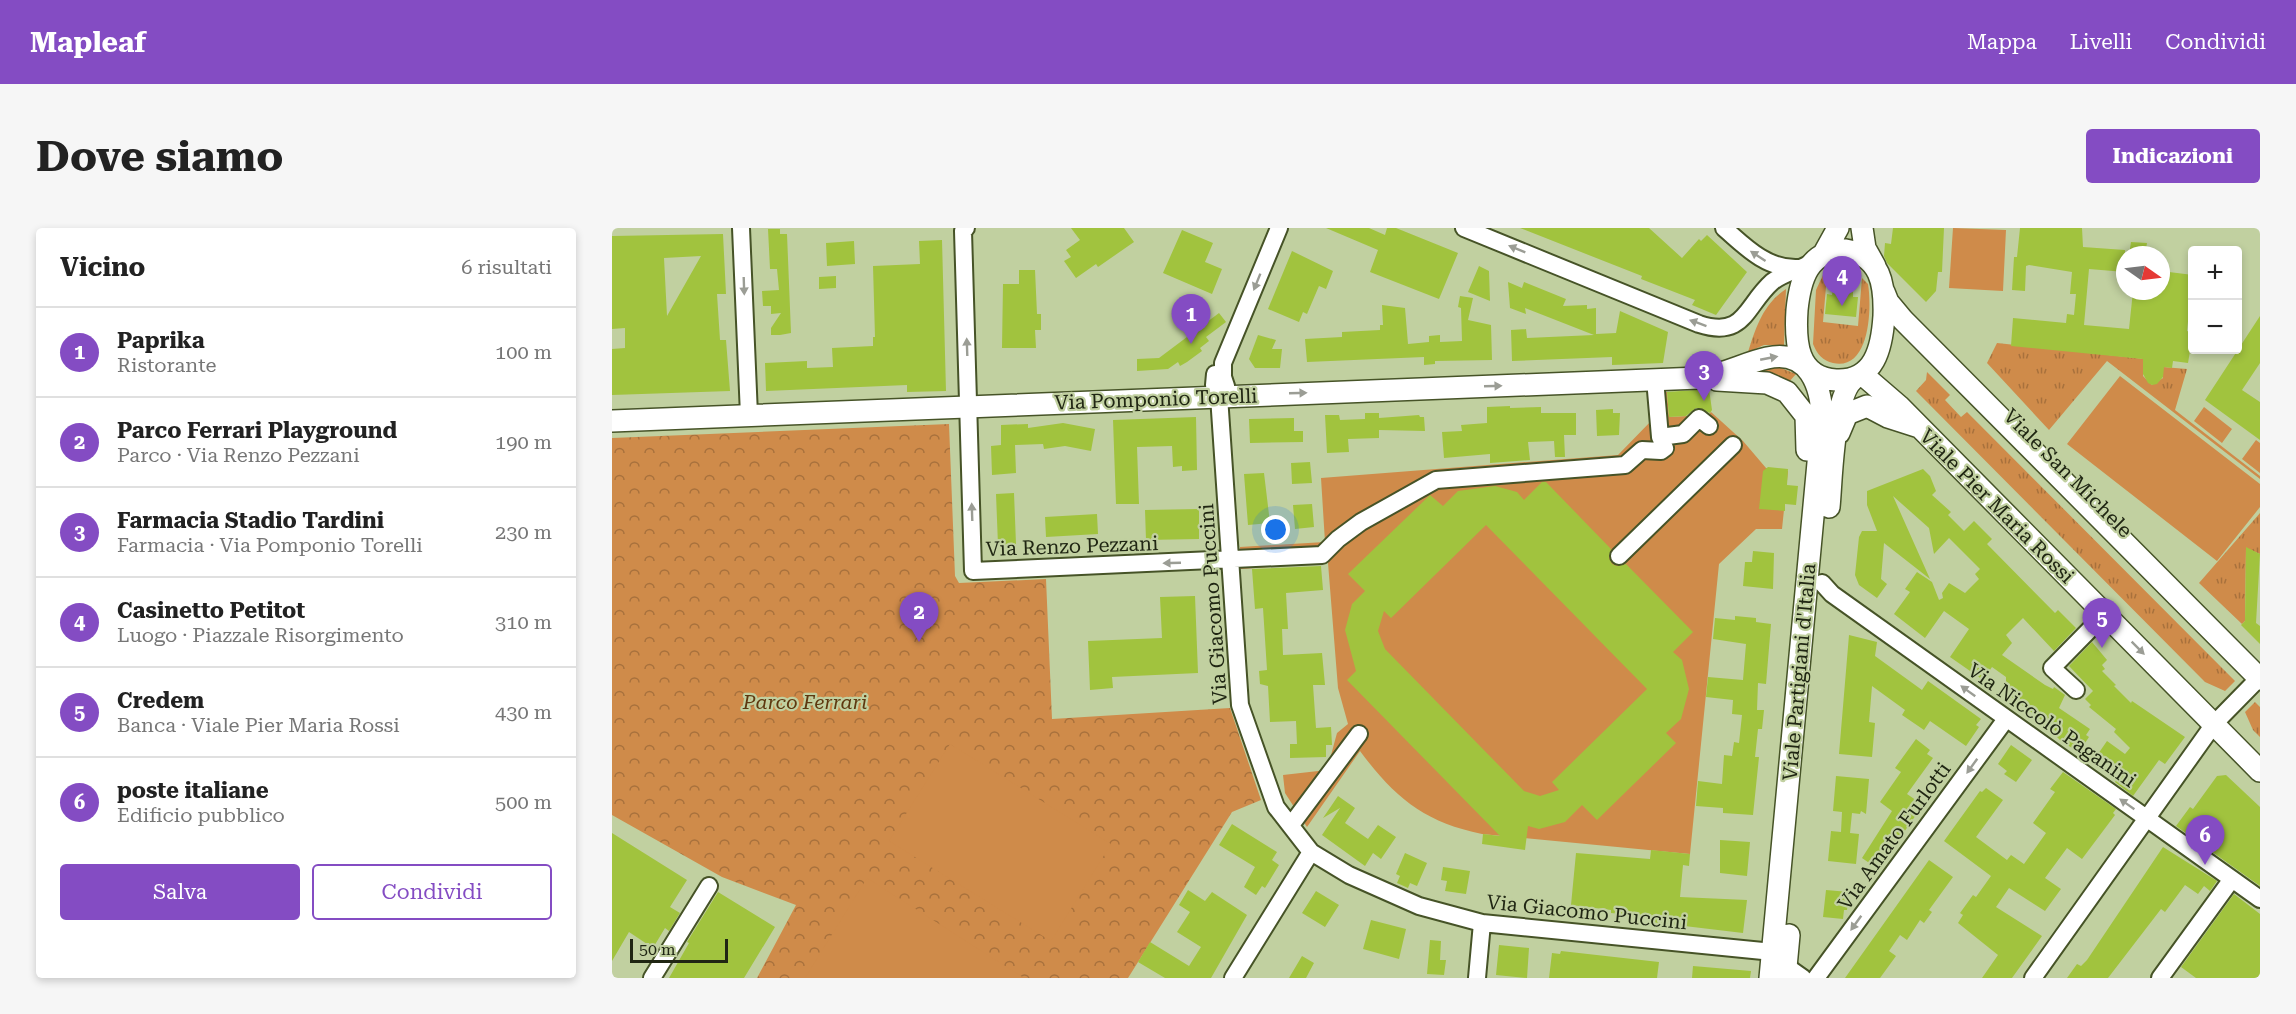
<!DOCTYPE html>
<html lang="it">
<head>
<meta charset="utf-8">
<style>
	:root { --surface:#fff; --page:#f6f6f6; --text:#222; --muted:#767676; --line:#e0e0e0; --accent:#844cc3 }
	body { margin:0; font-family:"Roboto Serif",serif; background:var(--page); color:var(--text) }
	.controls { position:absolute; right:18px; top:18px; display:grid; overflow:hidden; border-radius:6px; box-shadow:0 3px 9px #0003 }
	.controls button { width:54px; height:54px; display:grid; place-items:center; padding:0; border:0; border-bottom:2px solid var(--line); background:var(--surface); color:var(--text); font:30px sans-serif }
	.compass { position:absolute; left:1504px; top:18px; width:54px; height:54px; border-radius:50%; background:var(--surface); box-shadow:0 3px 9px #0003; rotate:104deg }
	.scale { position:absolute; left:18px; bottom:15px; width:98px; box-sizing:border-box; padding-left:6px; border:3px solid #202613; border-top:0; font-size:16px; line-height:21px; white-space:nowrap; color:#202613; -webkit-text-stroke:4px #c1d0a0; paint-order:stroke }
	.you { position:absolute; left:664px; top:302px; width:21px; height:21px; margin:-15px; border:4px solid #fff; border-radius:50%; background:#1a73e8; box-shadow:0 0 0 9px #1a73e833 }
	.badge { display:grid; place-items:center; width:39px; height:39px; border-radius:50%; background:var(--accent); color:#fff; font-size:20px; font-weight:700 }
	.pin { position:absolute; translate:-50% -50px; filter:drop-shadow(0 2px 3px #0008) }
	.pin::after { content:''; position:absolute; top:32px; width:21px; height:18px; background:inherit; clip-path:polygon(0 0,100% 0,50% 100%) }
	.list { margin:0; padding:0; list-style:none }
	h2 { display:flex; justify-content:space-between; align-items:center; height:78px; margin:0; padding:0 24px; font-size:26px }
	h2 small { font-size:20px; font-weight:400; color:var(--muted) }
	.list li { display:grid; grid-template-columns:39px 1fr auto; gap:18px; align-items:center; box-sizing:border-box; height:90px; padding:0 24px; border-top:2px solid var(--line) }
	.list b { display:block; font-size:22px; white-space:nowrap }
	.list p { margin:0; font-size:20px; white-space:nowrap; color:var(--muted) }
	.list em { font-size:20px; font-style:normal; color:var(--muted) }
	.actions { display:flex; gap:12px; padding:18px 24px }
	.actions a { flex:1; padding:14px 0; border:2px solid var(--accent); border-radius:6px; text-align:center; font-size:21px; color:var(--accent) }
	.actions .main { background:var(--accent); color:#fff }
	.map { position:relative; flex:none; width:1648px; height:750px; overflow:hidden; border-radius:6px }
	header { display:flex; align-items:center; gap:36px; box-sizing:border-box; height:84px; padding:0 30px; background:var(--accent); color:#fff }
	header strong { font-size:28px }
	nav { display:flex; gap:33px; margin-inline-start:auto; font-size:21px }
	.intro { display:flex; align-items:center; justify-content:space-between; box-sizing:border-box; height:144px; padding:0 36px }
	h1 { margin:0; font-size:42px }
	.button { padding:15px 27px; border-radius:6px; background:var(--accent); color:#fff; font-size:21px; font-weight:700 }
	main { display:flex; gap:36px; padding:0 36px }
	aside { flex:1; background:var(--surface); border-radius:6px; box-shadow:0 3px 9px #0003 }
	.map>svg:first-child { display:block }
	.grass { fill:url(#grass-tufts) }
	.forest { fill:url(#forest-crowns) }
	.pitch { fill:#cf8b4a }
	.building { fill:#a1c33e; fill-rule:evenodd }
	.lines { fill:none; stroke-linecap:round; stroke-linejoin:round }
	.minor-casing { stroke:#465327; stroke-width:20 }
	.major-casing { stroke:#465327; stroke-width:24 }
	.minor { stroke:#fff; stroke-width:16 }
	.major { stroke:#fff; stroke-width:21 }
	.oneway { fill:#9b9d95 }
	.labels { text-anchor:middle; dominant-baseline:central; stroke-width:4.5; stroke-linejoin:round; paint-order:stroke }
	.street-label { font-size:20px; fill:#202613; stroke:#c1d0a0 }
	.park-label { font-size:20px; font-style:italic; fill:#5e380f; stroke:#c1d0a0 }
</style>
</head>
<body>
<header>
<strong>Mapleaf</strong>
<nav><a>Mappa</a><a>Livelli</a><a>Condividi</a></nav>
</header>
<div class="intro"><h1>Dove siamo</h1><a class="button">Indicazioni</a></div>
<main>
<aside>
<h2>Vicino<small>6 risultati</small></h2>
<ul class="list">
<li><span class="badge">1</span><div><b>Paprika</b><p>Ristorante</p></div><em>100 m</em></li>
<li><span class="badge">2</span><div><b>Parco Ferrari Playground</b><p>Parco · Via Renzo Pezzani</p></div><em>190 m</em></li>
<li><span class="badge">3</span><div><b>Farmacia Stadio Tardini</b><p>Farmacia · Via Pomponio Torelli</p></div><em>230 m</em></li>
<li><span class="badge">4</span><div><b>Casinetto Petitot</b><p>Luogo · Piazzale Risorgimento</p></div><em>310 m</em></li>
<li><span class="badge">5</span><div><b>Credem</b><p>Banca · Viale Pier Maria Rossi</p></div><em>430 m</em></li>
<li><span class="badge">6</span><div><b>poste italiane</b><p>Edificio pubblico</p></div><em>500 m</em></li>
</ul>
<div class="actions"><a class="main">Salva</a><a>Condividi</a></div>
</aside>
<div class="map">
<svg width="1648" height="750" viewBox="0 0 1648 750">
	<defs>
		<pattern id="grass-tufts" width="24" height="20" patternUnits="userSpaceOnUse" patternTransform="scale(1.5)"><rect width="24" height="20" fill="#cf8b4a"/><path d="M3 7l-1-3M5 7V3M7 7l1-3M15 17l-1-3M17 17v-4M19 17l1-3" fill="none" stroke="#a8713c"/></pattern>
		<pattern id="forest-crowns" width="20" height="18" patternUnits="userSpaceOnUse" patternTransform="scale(1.5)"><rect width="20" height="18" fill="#cf8b4a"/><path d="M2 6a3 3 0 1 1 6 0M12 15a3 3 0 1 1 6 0" fill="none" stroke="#a8713c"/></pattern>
	</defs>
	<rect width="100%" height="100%" fill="#c1d0a0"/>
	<path class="grass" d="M1211,47H1215L1211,94L1246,98L1250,50L1256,56C1260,80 1258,143 1221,135C1211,133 1205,126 1201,116L1204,62Z
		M1174,61L1172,117H1152L1136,124C1144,99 1151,76 1174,61Z
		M1385,115L1533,131L1531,148L1540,157L1551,150V139L1575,141L1563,182L1648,248V251L1495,133L1437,202L1375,135Z
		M1159,140H1169L1184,146L1176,155L1146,144Z
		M1315,144L1338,167L1333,172L1349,189L1355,184L1623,453L1613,463L1593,454L1304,163L1314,152Z
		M1648,285V326L1634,320L1633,393L1630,396L1587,355Z
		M1643,474L1648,479V509L1641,502L1633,484Z"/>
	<path class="forest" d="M337,196L343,348L347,355L434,351L440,491L618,480L649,572L620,584L516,750H145L184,677L110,649L0,587V210Z"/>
	<path class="pitch" d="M1341,0L1394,2L1391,63L1337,60Z
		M1508,148L1648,256V279L1605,333L1455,216Z
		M1055,164L1057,189L1096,187L1099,184L1131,213L1154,240L1176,243L1170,301H1144L1107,336L1078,626L870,606C812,594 783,570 748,523L695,599L673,565L671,547L715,542L725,505L736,496L726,460L716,335L629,341L628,319L713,314L709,250L1006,227L1041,191L1039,167Z
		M1592,179L1620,201L1610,215L1582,193Z
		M1644,212L1648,215V245L1630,231Z
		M338,516L499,616L439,713L277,613Z
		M255,650L412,750H193Z"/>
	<path class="building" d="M459,0H512L522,14L486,39L484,36L464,50L452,33L459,29L454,22L468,12Z
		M714,0H757L773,7L775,0H784L846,25L827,71L758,44L766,22Z
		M908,0H1037L1070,30L1087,11L1089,13L1095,7L1135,44L1104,87L1080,77L1083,72L1029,51L1030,48Z
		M1281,0H1332L1330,44H1326L1324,63L1314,74L1275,35L1272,28L1273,15L1279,16Z
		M1408,0H1470L1471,19L1513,22V44L1477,41L1472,97L1517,101L1521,63H1549V43L1581,47L1575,103L1581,105L1576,135L1561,133L1560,140L1552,139L1551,149L1545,156L1540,157L1536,155L1531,146V131L1399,118L1401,90L1454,95L1455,86L1462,87L1464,66H1458L1460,44L1417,37L1414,38L1413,63L1400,62L1402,29H1405Z
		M156,1H168V6H175L179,105L168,107H159V100L169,85L159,86V78H151L150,63L167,62L165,41H158Z
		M570,2L601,15L593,34L610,41L600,66L551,45Z
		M111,6L114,66H105L108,112H114L118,163L0,167V121L13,120V100L0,101V8ZM89,28L55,88L52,30Z
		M330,12L334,163L295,164V157L154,163L153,135L195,133V140L221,139L220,120L261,118V109H263L261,38L308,36L307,13Z
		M242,13L243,36L215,38L214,15Z
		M1519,14L1535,15L1533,27H1517Z
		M680,23L721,43L714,61L707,58L695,86L691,84L687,94L656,81Z
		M867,38L877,43L878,73L856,64Z
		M407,42H423L425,86H429V102H423L424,120H390L391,56H407Z
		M224,48V60L207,61V49Z
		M896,54L910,60L912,54L954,71L951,78L975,77V81L984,80V106L1004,105L1008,83L1056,104L1051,135L1000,137V129L900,133L899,102L914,101L915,110L982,107L913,80L914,86L898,80Z
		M1221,60L1241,61V69H1246L1244,89L1213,86L1215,66L1220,67Z
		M848,68L861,70L856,92L879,97L880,132L823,133V136L812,137V129L695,134L693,111L730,109V104L768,102V97H771L770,77L793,80L796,116L817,114V108L828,107V114L850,113L849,80L846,79Z
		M607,85L614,94L594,109L597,113L588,120L590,123L575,134L568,138L566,134L556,141L525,143V131L547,130Z
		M1648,88V135L1630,162L1648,174V212L1593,172Z
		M646,107L664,112L660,121H670L668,140H643L637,131Z
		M1097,161L1100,182L1098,185L1084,180L1074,188L1057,189L1055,164Z
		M898,178V180L929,179V185H964V207H952L953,229H943L942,213L916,214L918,232L878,235V226L832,230L830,204L850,203L849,197L875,195V179Z
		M1001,181V185H1008L1007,207L985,208L984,182Z
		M753,185H767V190L807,187L808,189H812L813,203L767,202V210L736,211L737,224L715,225L713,187H727L728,192L753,191Z
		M584,189L585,242L570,243V238L561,239L560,218L525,219L527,276H504L501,192Z
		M682,190V203H691V214L638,215L637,191Z
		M451,195L483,201L479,223L453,218L432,221L431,216L403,217L404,245L380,247L379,218L389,217V197L416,196V200Z
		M698,234L700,255L680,256L679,235Z
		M1156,239L1176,241L1175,257L1186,258L1184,277L1173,276V283L1147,281L1151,243Z
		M1311,241L1318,248L1324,263L1320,267L1339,284L1336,287L1352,303L1362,293L1380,311L1375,316L1443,385L1446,382L1464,400L1442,423L1411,390L1394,407L1400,415L1390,427L1433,457L1441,461L1442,459L1453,467L1447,480L1478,501L1474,507L1477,509L1467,524L1450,514L1443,507L1445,504L1397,467L1399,463L1394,460V449L1380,439L1371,452L1338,429L1357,401L1332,383L1313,410L1282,386L1298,364L1293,361L1305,344L1320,354L1327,372L1331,370L1330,365L1337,355L1353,365L1367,351L1363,346L1368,341L1337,310L1322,326L1317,300L1281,268L1318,351L1272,315L1269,351L1275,356L1265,370L1247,357L1243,347L1247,309L1250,303H1265L1255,277V263Z
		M652,245L658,295L636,297L632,246Z
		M930,254H934L999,321L997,330L1000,336L1005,338L1014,336L1081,404L1061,424L1070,432L1077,461L1069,491L1054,505L1064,515L985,592L970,577L953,594L927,601L916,598L913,622L870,616L871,606L888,608L735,452L744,443L733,402L740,376L753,363L736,346L818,267L831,278L846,263L883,258L905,264L912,272ZM874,297L1035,461L940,554L947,562L928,568L912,563L773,421L766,403L772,383L779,390Z
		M402,265L404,316L386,317L384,266Z
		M700,276L702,299L683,301L681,277Z
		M587,281V311L534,312L533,282Z
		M485,286L486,306L434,309L433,289Z
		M1634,319L1648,326L1644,395L1648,398V416L1629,397L1633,393Z
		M1141,323L1162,325L1161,361L1131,358L1133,334H1140Z
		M709,338L711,362L674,365L676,401H670L671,427L710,425L713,457H701L704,500L719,499L720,517H714V529L678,530V516H685L684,493L658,494L656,458L648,456L647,443L655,442L651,380L643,381L640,341Z
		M583,368L586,445L500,449L501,460L478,462L476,413L550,410L548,369Z
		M1123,388L1144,390V394L1159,396L1154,456L1146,455L1145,482H1152L1150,501H1146L1143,529H1147L1141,587L1111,585V580L1084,578L1086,553L1110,556L1112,527L1120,528L1122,514L1127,515L1130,487L1120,486L1121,472L1094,469L1096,449L1131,452L1134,416L1101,411L1103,390L1123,392Z
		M1237,407L1265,414L1263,428L1310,462L1316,453L1369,491L1364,497L1367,499L1354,518L1318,493L1312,502L1290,487L1293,482L1260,458L1257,494L1263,495L1260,529L1227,526Z
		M1480,414L1495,432L1490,437L1493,441L1490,443L1504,457L1502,458L1519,475L1520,473L1573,509L1553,536L1547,532L1521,568L1503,554L1510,544L1486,526L1495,513L1513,526L1518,520L1502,504L1504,501L1477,479L1479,477L1473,471L1481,463L1457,438Z
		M1304,511L1318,522L1315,526L1321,530L1295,566L1311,577L1266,641L1250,630L1280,583L1268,574L1289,544L1283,540Z
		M1399,517L1420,532L1404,554L1392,546L1395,543L1386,536Z
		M1451,544L1504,581L1501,585L1503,587L1470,631L1455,620L1433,650L1449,661L1433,683L1397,660L1384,679L1430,708L1400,750H1370L1386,727L1346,695L1351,687L1348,685L1361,667L1364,669L1379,648L1332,613L1368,563L1370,564L1374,560L1391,572L1364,609L1395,632L1399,627L1412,636L1434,605L1421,595L1443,564L1438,561Z
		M1614,547L1648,579V658L1564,598L1578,579L1581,581L1605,548Z
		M1224,548L1257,551L1254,586L1249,583L1248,586L1240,585L1238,605L1247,606L1244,636L1216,633L1219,603L1229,604L1230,584L1221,583Z
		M726,568L743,580L733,595L756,611L766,597L784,609L769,631L761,625L753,638L710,607L728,580L711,590Z
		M620,596L665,624L660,632L667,637L653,660L650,658L644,667L632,659L643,639L607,617Z
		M0,605L75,652L58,679L68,685L57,703L53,700L41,720L17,704L0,733Z
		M1108,612L1138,614L1135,648L1108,645Z
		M1551,619L1605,653L1598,663L1592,658L1586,666L1573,657L1553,684L1549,681L1496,750H1455L1465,736L1469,738L1475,732Z
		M1039,622L1078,626L1077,638L1071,637L1068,669L1135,672L1131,705L1039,694L1040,689L999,685V682L959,677L964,625L1038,631Z
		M793,625L815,635L805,658L798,655L796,660L785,655L788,648L784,646Z
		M1317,632L1341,649L1317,682L1320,684L1312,695L1308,692L1295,712L1288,707L1277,723L1284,728L1268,750H1233Z
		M831,639L858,643L854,666L833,663L835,653L829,652Z
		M576,662L593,673L600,664L635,687L599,750H553L526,734L538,714L577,738L589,719L565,704L578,684L567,677Z
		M1214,662L1237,664L1235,682H1232L1231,691L1211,689Z
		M704,663L727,677L713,699L690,685Z
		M106,664L163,699L132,750H57L77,715L75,714Z
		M1622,666L1648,686V750H1584L1569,739Z
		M759,692L794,701L787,731L751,721Z
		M818,712L829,713L828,732H834L832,747L815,746Z
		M887,717L917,720L915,750L884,747Z
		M949,723L1047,734L1045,750H937L940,725L948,726Z
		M690,728L702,735L694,750H677Z
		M1081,738L1139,743L1138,750H1080Z"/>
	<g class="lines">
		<defs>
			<path id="minor" d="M129,0L137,187
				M354,0L351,3L361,343L710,327L726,311L749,294L824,252L1013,237L1030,222L1049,223L1053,220L1048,209L1043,151
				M852,0L1087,96C1133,111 1133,78 1160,54C1172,44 1189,42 1202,33
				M1112,0C1133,19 1156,42 1187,40
				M603,146L602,157L607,168L628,477L664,579L699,624L737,647L807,678L870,695L1161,724
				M614,158L611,149V135L667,0
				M1048,209L1071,206L1087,190L1097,198
				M1007,328L1121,217
				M1210,355L1220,366L1648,671
				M1464,462L1440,440L1493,386
				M679,597L747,506
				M1174,738L1191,750
				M40,750L97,658
				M621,750L699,624
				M865,750L870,695
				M1204,750L1394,491
				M1421,750L1602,496L1647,450
				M1548,750L1620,651"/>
			<path id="major" d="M1250,0L1253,20L1263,38
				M1233,22C1269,27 1273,57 1272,88C1270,119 1263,154 1224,152C1184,150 1183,112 1185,82C1188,52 1196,22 1233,22Z
				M1211,27L1226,0
				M1272,64L1276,74L1291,92L1648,451
				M1105,152L1155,155L1175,164L1194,188L1195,222
				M0,193L1087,150C1112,147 1132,135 1155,130C1197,120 1210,159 1210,192L1158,750
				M1227,205L1235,186L1255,178L1276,189L1304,198
				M1217,279C1220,253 1220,150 1251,147L1287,178L1648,543
				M1173,750L1177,707"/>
		</defs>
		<use href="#minor" class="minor-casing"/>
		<use href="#major" class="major-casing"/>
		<use href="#minor" class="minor"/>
		<use href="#major" class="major"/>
	</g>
	<defs><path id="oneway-solid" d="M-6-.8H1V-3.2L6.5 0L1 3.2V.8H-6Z" transform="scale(1.5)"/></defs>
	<g class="oneway">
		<use href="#oneway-solid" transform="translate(905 21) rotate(-158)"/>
		<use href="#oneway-solid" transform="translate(1146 28) rotate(-147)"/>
		<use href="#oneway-solid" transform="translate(645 54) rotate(112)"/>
		<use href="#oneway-solid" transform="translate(132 58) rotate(88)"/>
		<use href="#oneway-solid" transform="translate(1086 95) rotate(-160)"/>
		<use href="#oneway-solid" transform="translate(355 119) rotate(-92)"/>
		<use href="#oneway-solid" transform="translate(1157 130) rotate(-11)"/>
		<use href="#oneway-solid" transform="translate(881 158) rotate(-2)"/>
		<use href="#oneway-solid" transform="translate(686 165) rotate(-2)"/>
		<use href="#oneway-solid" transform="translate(360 284) rotate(-92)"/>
		<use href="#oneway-solid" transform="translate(560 335) rotate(178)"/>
		<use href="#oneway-solid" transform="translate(1526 420) rotate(45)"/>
		<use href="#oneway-solid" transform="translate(1356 463) rotate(-144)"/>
		<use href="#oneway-solid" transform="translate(1360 538) rotate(126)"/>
		<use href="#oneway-solid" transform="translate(1515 576) rotate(-145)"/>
		<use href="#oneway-solid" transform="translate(1244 695) rotate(126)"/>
	</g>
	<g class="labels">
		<g class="street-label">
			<text transform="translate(544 171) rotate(-2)">Via Pomponio Torelli</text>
			<text transform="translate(1456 245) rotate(45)">Viale San Michele</text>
			<text transform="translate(1385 278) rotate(45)">Viale Pier Maria Rossi</text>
			<text transform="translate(460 318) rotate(-2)">Via Renzo Pezzani</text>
			<text transform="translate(601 376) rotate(-94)">Via Giacomo Puccini</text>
			<text transform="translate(1187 444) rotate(-85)">Viale Partigiani d'Italia</text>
			<text transform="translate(1440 497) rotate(35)">Via Niccolò Paganini</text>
			<text transform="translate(1282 608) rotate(-54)">Via Amato Furlotti</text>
			<text transform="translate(975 684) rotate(6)">Via Giacomo Puccini</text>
		</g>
		<g class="park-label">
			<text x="193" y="474">Parco Ferrari</text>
		</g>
	</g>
</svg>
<div class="controls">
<button>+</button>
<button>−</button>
</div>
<svg class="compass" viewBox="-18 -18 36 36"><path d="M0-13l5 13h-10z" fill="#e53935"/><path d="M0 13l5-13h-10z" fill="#767676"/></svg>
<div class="scale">50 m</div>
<div class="you"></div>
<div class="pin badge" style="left:579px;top:116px">1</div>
<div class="pin badge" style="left:307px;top:414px">2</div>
<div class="pin badge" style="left:1092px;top:173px">3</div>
<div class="pin badge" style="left:1230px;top:78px">4</div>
<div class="pin badge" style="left:1490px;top:420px">5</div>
<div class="pin badge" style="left:1593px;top:637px">6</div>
</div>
</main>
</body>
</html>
